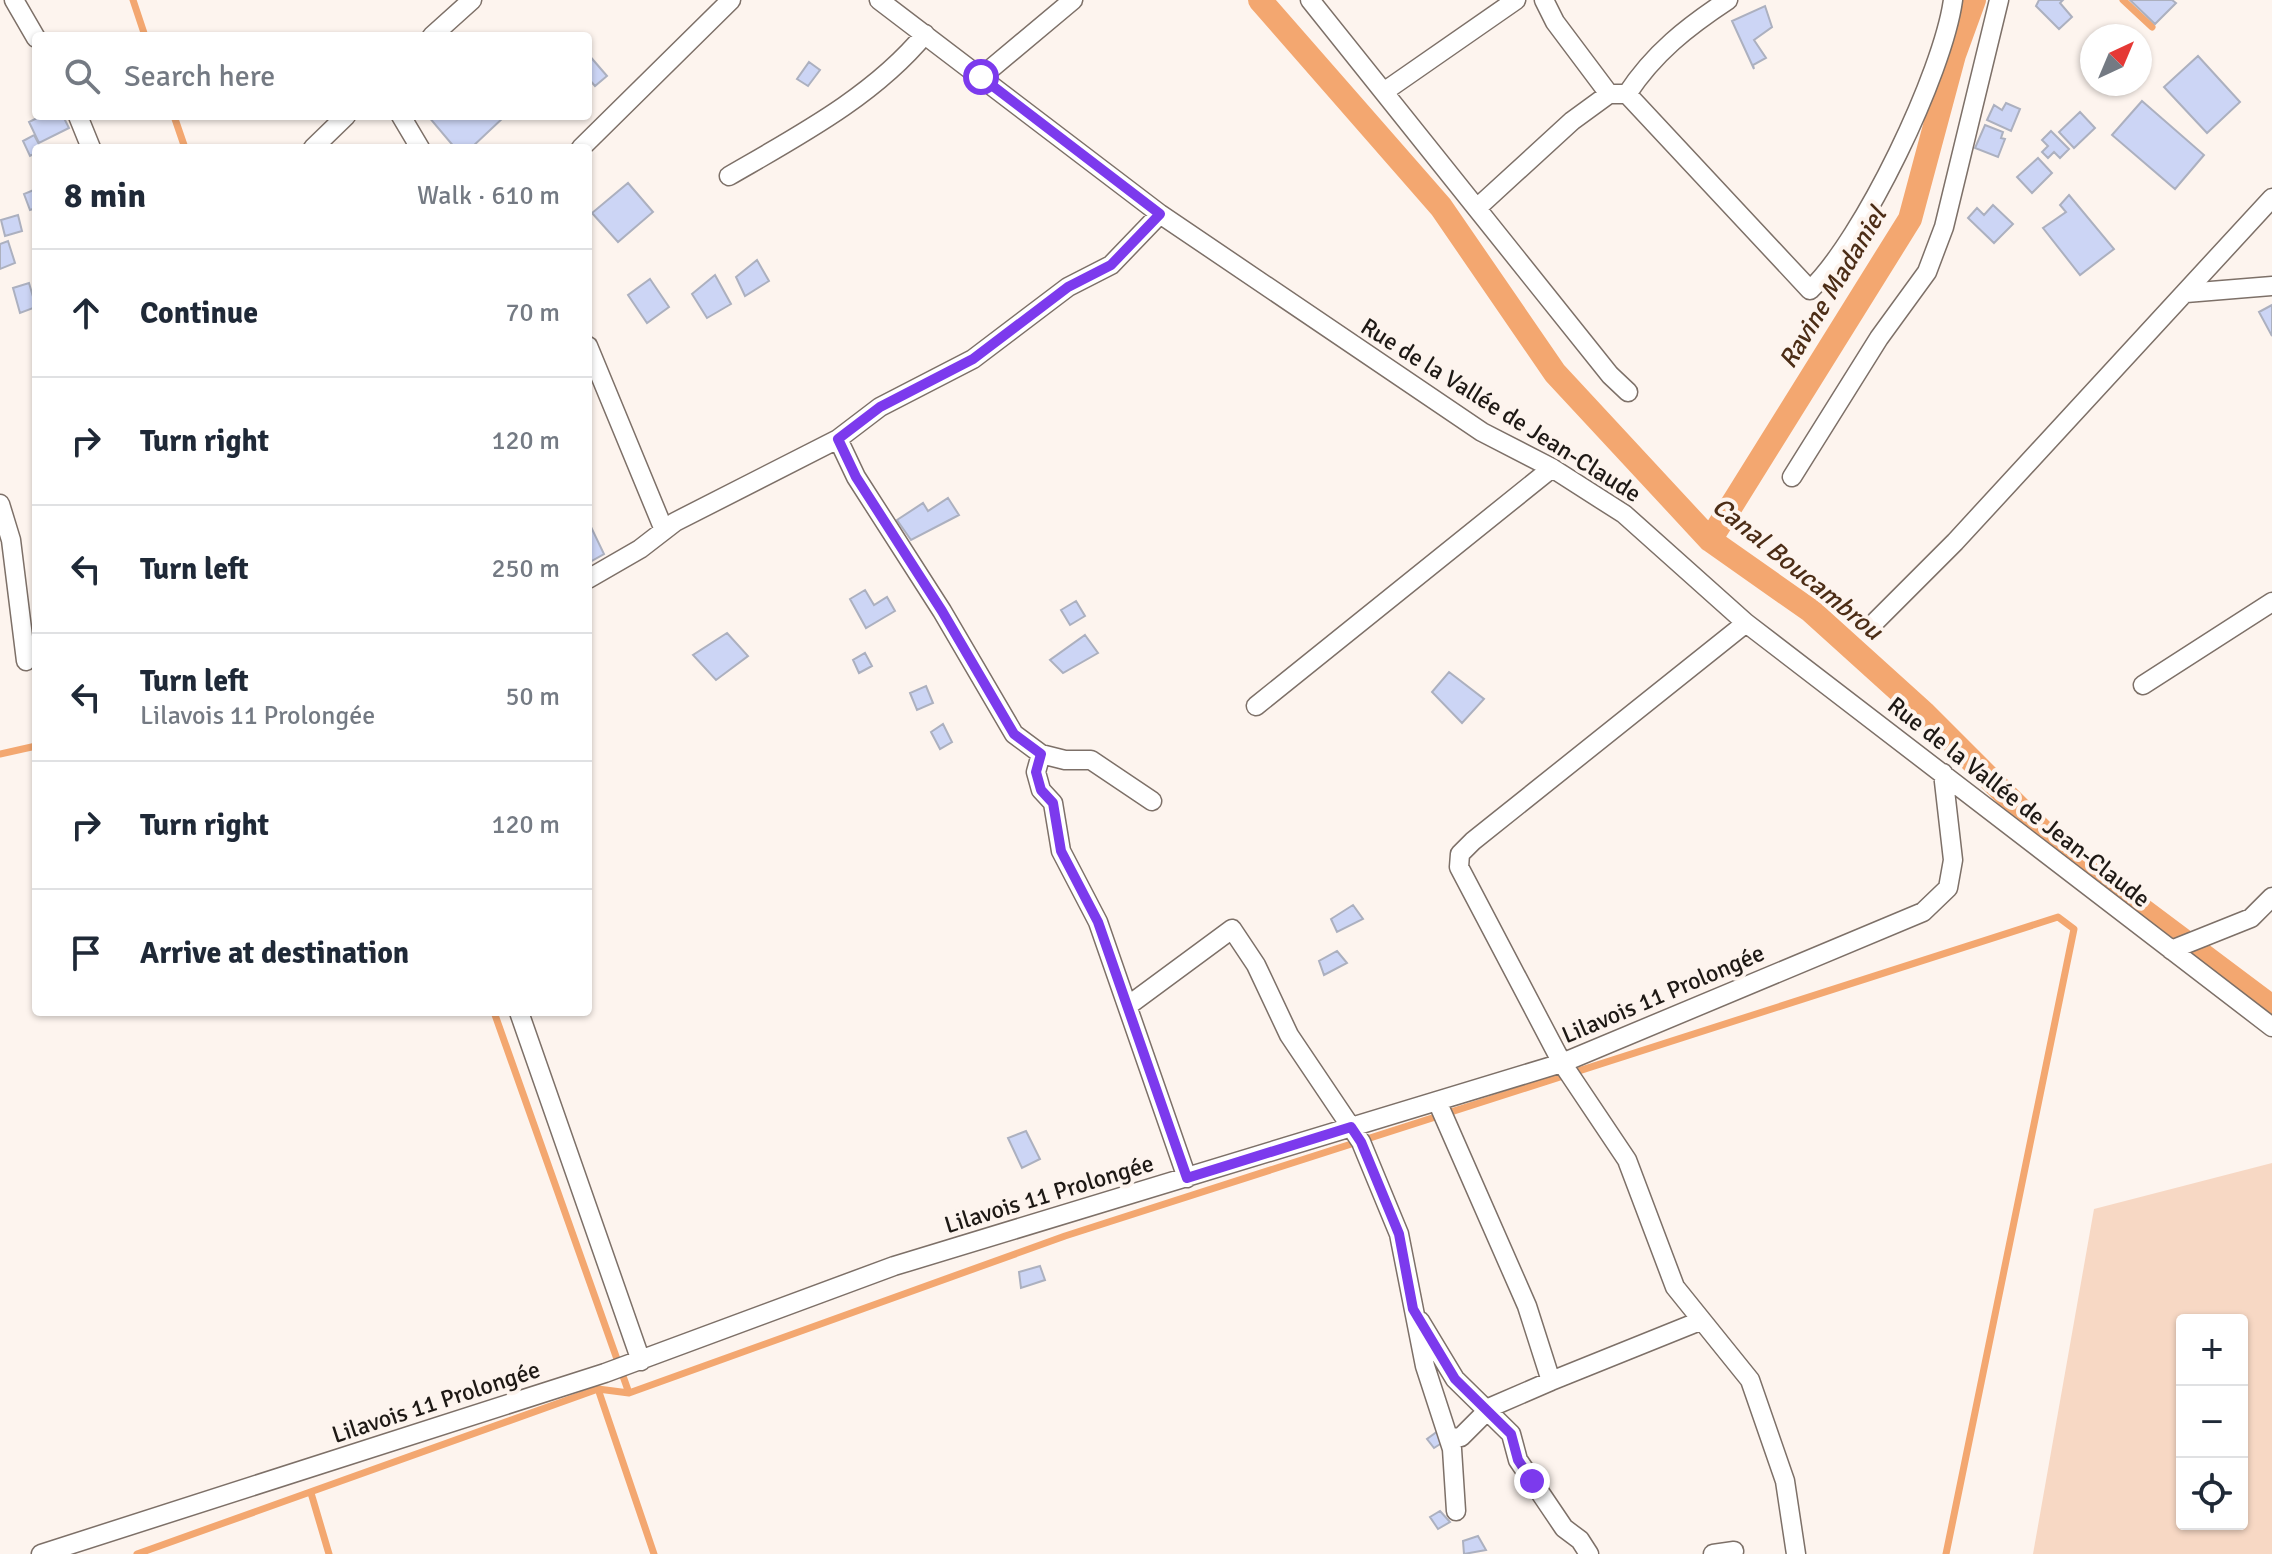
<!DOCTYPE html>
<html lang="en">
<head>
<meta charset="utf-8">
<style>
	:root { --surface:#fff; --page:#f6f6f7; --text:#1f2937; --muted:#747a83; --line:#e0e1e3 }
	body { margin:0; font-family:Signika,sans-serif; background:var(--page); color:var(--text) }
	.controls { position:absolute; right:24px; bottom:24px; display:grid; overflow:hidden; border-radius:8px; box-shadow:0 2px 6px #0004 }
	.controls button { width:72px; height:72px; display:grid; place-items:center; padding:0; border:0; border-bottom:2px solid var(--line); background:var(--surface); color:var(--text); font:40px sans-serif }
	.compass { position:absolute; left:2080px; top:24px; width:72px; height:72px; border-radius:50%; background:var(--surface); box-shadow:0 2px 6px #0004; rotate:44deg }
	.stop { position:absolute; width:24px; height:24px; margin:-18px; border:6px solid #7c3aed; border-radius:50%; background:#fff }
	.stop.end { background:#7c3aed; border-color:#fff; box-shadow:0 2px 8px #0008 }
	.list { margin:0; padding:0; list-style:none }
	h2 { display:flex; justify-content:space-between; align-items:center; height:104px; margin:0; padding:0 32px; font-size:34px }
	h2 small { font-size:26px; font-weight:400; color:var(--muted) }
	.list li { display:grid; grid-template-columns:52px 1fr auto; gap:24px; align-items:center; box-sizing:border-box; height:128px; padding:0 32px; border-top:2px solid var(--line) }
	.list b { display:block; font-size:30px; white-space:nowrap }
	.list p { margin:0; font-size:26px; white-space:nowrap; color:var(--muted) }
	.list em { font-size:26px; font-style:normal; color:var(--muted) }
	.icon { flex:none; width:44px; height:44px; fill:none; stroke:currentColor; stroke-width:2; stroke-linecap:round; stroke-linejoin:round }
	.map { position:relative; flex:none; width:2272px; height:1554px; overflow:hidden }
	.search { position:absolute; background:var(--surface); box-shadow:0 2px 6px #0004; left:32px; top:32px; width:560px; height:88px; display:flex; align-items:center; gap:20px; box-sizing:border-box; padding:0 28px; border-radius:8px; color:var(--muted); font-size:30px }
	.panel { position:absolute; background:var(--surface); box-shadow:0 2px 6px #0004; left:32px; top:144px; width:560px; height:872px; border-radius:8px }
	.map>svg:first-child { display:block }
	.green { fill:#f7d8c4; fill-rule:evenodd }
	.lines { fill:none; stroke-linecap:round; stroke-linejoin:round }
	.stream { stroke:#f3a770; stroke-width:7 }
	.canal { stroke:#f3a770; stroke-width:24 }
	.building { fill:#ccd5f5; stroke:#acb0bf; stroke-width:2 }
	.street-casing { stroke:#7d7068; stroke-width:21 }
	.street { stroke:#fff; stroke-width:18 }
	.route { stroke:#7c3aed; stroke-width:10 }
	.labels { text-anchor:middle; dominant-baseline:central; stroke-width:8; stroke-linejoin:round; paint-order:stroke }
	.street-label { font-size:24px; fill:#1e1915; stroke:#fdf4ee }
	.water-label { font-size:26px; font-style:italic; fill:#4c2d16; stroke:#fdf4ee }
</style>
</head>
<body>
<div class="map">
<svg width="2272" height="1554" viewBox="0 0 2272 1554">
	<rect width="100%" height="100%" fill="#fdf4ee"/>
	<path class="green" d="M2272,1163V1554H2033L2094,1209ZM2182,1320H2242V1524H2182Z"/>
	<g class="lines">
		<path class="stream" d="M133,0L145,36
			M2123,0L2152,27
			M174,116L185,148
			M0,754L36,746
			M494,1012L629,1393
			M598,1389L654,1554
			M311,1493L329,1554
			M137,1554L598,1389L629,1393L1065,1236L2058,917L2074,929L1946,1554"/>
		<path class="canal" d="M1260,0L1441,207L1555,373L1710,540L1811,611L1925,714L2056,845L2272,1007
			M1710,540L1910,219L1954,55L1974,0"/>
	</g>
	<path class="building" d="M2039,0H2063L2060,3L2072,17L2059,29L2036,6Z
		M2130,0H2172L2176,3L2155,24Z
		M1765,6L1772,27L1754,40L1766,58L1753,65L1754,69L1732,21Z
		M588,54L607,76L595,86L588,78Z
		M2198,56L2240,102L2207,133L2164,87Z
		M809,62L820,70L808,86L797,79Z
		M2142,101L2204,155L2175,189L2112,135Z
		M2006,103L2020,109L2011,131L1987,120L1994,105L2002,110Z
		M2080,112L2095,128L2074,148L2059,132Z
		M41,116H63L69,128L39,143L29,122Z
		M428,116H505L471,148H455Z
		M1985,125L2003,132L2001,138L2005,139L1998,157L1975,148Z
		M2051,131L2069,149L2060,158L2054,152L2048,158L2042,152L2048,146L2042,140Z
		M34,135L41,148H36V153L30,156L23,141Z
		M2038,158L2052,173L2032,193L2017,177Z
		M628,183L653,212L618,242L592,213Z
		M36,189V208L30,210L24,194Z
		M2069,195L2114,249L2080,275L2043,228L2066,212L2060,205Z
		M1993,205L2013,224L1994,243L1968,218L1977,208L1984,215Z
		M18,215L22,231L5,236L1,220Z
		M8,241L15,263L0,269V244Z
		M757,260L769,281L745,296L736,277Z
		M715,275L731,304L707,318L692,294Z
		M650,279L669,307L647,323L628,295Z
		M29,283L36,307L20,313L13,288Z
		M2272,305V336L2259,312Z
		M948,498L959,515L911,540L897,520L923,503L928,511Z
		M591,527L604,554L588,563V529Z
		M865,590L874,605L887,597L895,611L866,628L850,599Z
		M1076,601L1085,616L1070,625L1061,610Z
		M727,633L748,656L716,680L693,655Z
		M1085,635L1098,653L1063,673L1050,660Z
		M865,653L872,666L859,673L853,660Z
		M1449,672L1484,699L1462,723L1432,692Z
		M926,686L933,703L917,710L910,693Z
		M943,724L952,742L940,749L931,732Z
		M1353,905L1363,919L1337,932L1331,919Z
		M1337,951L1347,963L1324,975L1319,961Z
		M1026,1131L1040,1159L1022,1168L1008,1138Z
		M1040,1266L1045,1280L1021,1288L1019,1272Z
		M1438,1431L1445,1441L1434,1448L1427,1439Z
		M1440,1511L1450,1522L1438,1529L1430,1517Z
		M1478,1536L1486,1550L1464,1554L1463,1541Z"/>
	<g class="lines">
		<defs>
			<path id="street" d="M14,0L36,38
				M879,0L1160,214L1482,432L1552,468L1624,514L1746,623L2272,1027
				M1310,0L1610,375L1628,392
				M1544,0L1555,22L1609,94
				M432,36L472,0
				M981,77L1073,0
				M1385,91L1516,0
				M1627,94C1654,53 1687,27 1728,0
				M78,116L91,148
				M401,116L420,148
				M313,148L346,116
				M581,148L731,0
				M729,176C798,136 874,96 925,34
				M1477,208L1572,121L1609,94H1627L1810,290C1863,240 1943,73 1953,0
				M2186,293L2272,286
				M588,346L664,530
				M838,439L856,477L942,611L1014,734L1041,754L1065,760H1091L1152,801
				M1792,477L1879,338L1927,272L1944,227L1999,0
				M0,504L11,540L26,661
				M588,579L640,549L675,522L838,439L880,407L973,359L1068,287L1111,265L1160,214
				M1876,621L1955,542L2272,198
				M1746,623L1473,841L1460,854L1459,867L1562,1063L1627,1160L1675,1287L1750,1380L1785,1481L1796,1554
				M2143,685L2272,602
				M1256,706L1552,468
				M1041,754L1036,772L1041,790L1053,803L1061,851L1098,922L1187,1178
				M2171,950L2251,918L2272,897
				M1129,1005L1232,929L1256,965L1289,1035L1361,1142L1399,1234L1425,1366L1452,1449L1456,1511
				M519,1012L641,1361
				M1437,1101L1527,1306L1551,1381L1491,1407L1461,1437L1449,1438
				M1420,1321L1455,1379L1511,1434L1518,1460L1564,1528L1580,1540L1589,1554
				M1551,1381L1700,1321
				M41,1554L605,1373L894,1266L1562,1063L1923,912L1948,888L1953,860L1943,773
				M1713,1554L1734,1551"/>
		</defs>
		<use href="#street" class="street-casing"/>
		<use href="#street" class="street"/>
	</g>
	<g class="lines">
		<path class="route" d="M981,77L1160,214L1111,265L1068,287L973,359L880,407L838,439L856,477L942,611L1014,734L1041,754L1036,772L1041,790L1053,803L1061,851L1098,922L1187,1178L1351,1127L1361,1142L1399,1234L1413,1309L1455,1379L1511,1434L1518,1460L1532,1481"/>
	</g>
	<g class="labels">
		<g class="street-label">
			<text transform="translate(1501 410) rotate(32)">Rue de la Vallée de Jean-Claude</text>
			<text transform="translate(2019 802) rotate(38)">Rue de la Vallée de Jean-Claude</text>
			<text transform="translate(1663 994) rotate(-23)">Lilavois 11 Prolongée</text>
			<text transform="translate(1049 1194) rotate(-17)">Lilavois 11 Prolongée</text>
			<text transform="translate(436 1402) rotate(-18)">Lilavois 11 Prolongée</text>
		</g>
		<g class="water-label">
			<text transform="translate(1833 288) rotate(-59)">Ravine Madaniel</text>
			<text transform="translate(1797 569) rotate(39)">Canal Boucambrou</text>
		</g>
	</g>
</svg>
<div class="controls">
<button>+</button>
<button>−</button>
<button><svg class="icon" aria-label="locate" viewBox="0 0 24 24"><circle cx="12" cy="12" r="6"/><path d="M12 2v4M12 18v4M2 12h4M18 12h4"/></svg></button>
</div>
<svg class="compass" viewBox="-18 -18 36 36"><path d="M0-13l5 13h-10z" fill="#e53935"/><path d="M0 13l5-13h-10z" fill="#747a83"/></svg>
<div class="stop" style="left:981px;top:77px"></div>
<div class="stop end" style="left:1532px;top:1481px"></div>
<div class="search"><svg class="icon" aria-label="search" viewBox="0 0 24 24"><circle cx="10" cy="10" r="6"/><path d="M15 15l6 6"/></svg>Search here</div>
<section class="panel">
<h2>8 min<small>Walk · 610 m</small></h2>
<ul class="list">
<li><svg class="icon" aria-label="ahead" viewBox="0 0 24 24"><path d="M12 20V5M6 11l6-6 6 6"/></svg><div><b>Continue</b></div><em>70 m</em></li>
<li><svg class="icon" aria-label="right" viewBox="0 0 24 24"><path d="M7 20v-9h11M14 6l5 5-5 5"/></svg><div><b>Turn right</b></div><em>120 m</em></li>
<li><svg class="icon" aria-label="left" viewBox="0 0 24 24"><path d="M17 20v-9H6M10 6l-5 5 5 5"/></svg><div><b>Turn left</b></div><em>250 m</em></li>
<li><svg class="icon" aria-label="left" viewBox="0 0 24 24"><path d="M17 20v-9H6M10 6l-5 5 5 5"/></svg><div><b>Turn left</b><p>Lilavois 11 Prolongée</p></div><em>50 m</em></li>
<li><svg class="icon" aria-label="right" viewBox="0 0 24 24"><path d="M7 20v-9h11M14 6l5 5-5 5"/></svg><div><b>Turn right</b></div><em>120 m</em></li>
<li><svg class="icon" aria-label="arrive" viewBox="0 0 24 24"><path d="M6 21V4h12l-3 4 3 4H6"/></svg><div><b>Arrive at destination</b></div></li>
</ul>
</section>
</div>
</body>
</html>
